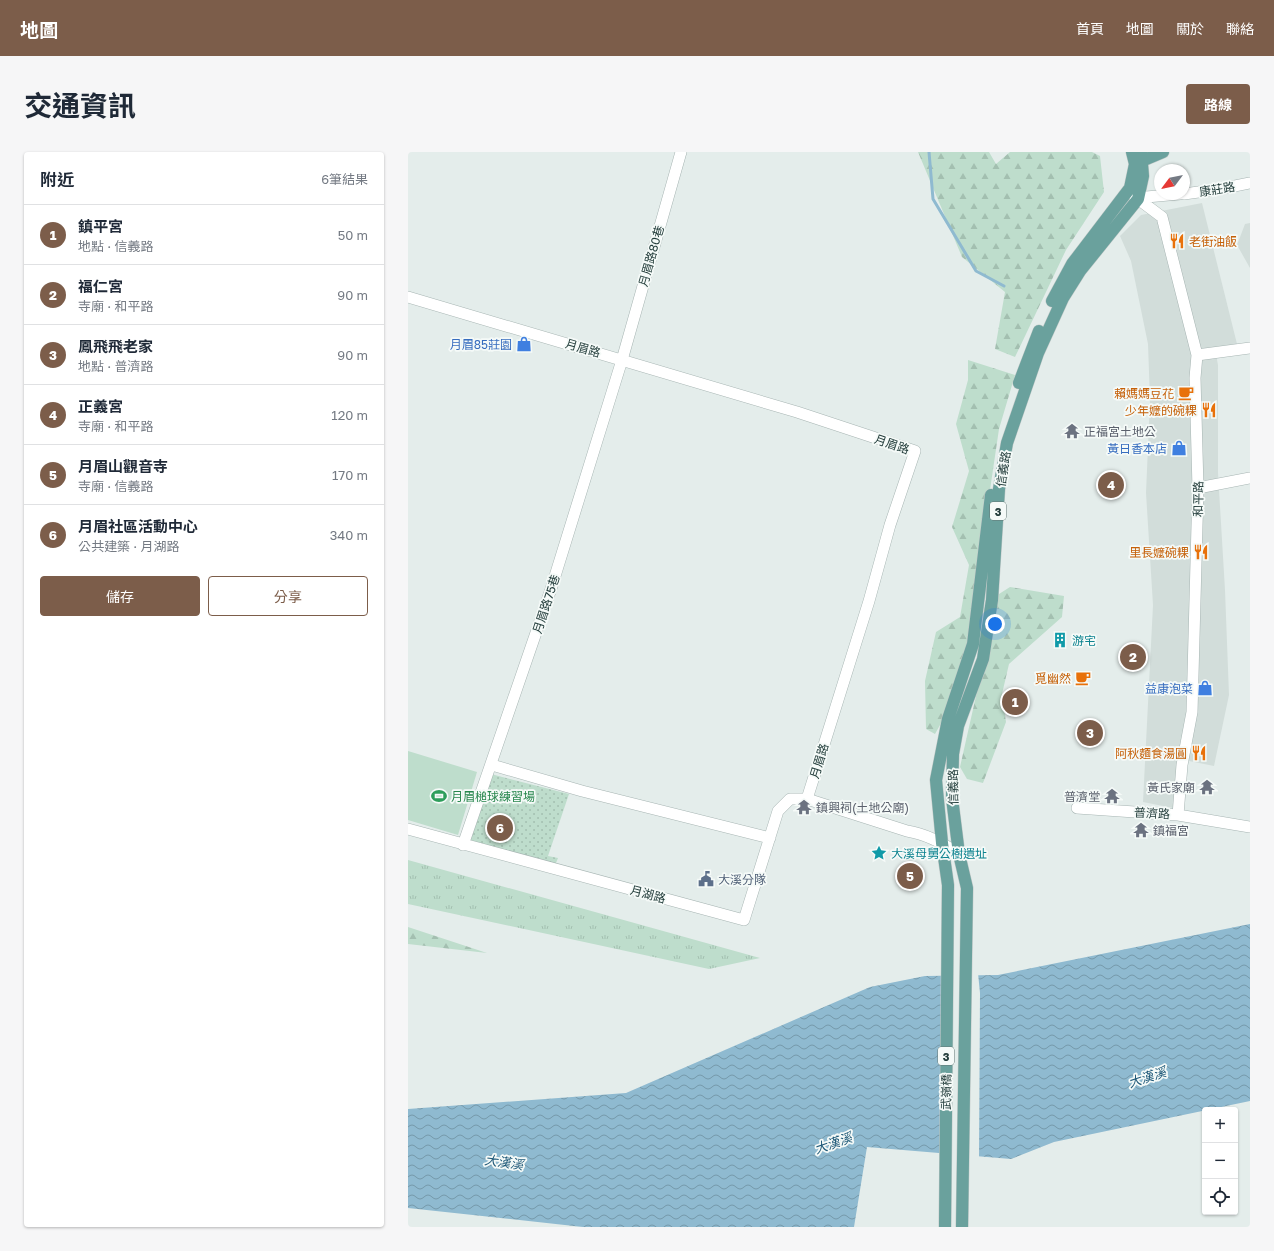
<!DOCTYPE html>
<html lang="zh-TW">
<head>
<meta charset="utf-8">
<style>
	:root { --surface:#fff; --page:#f6f6f7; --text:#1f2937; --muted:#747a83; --line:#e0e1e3; --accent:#7c5d4a }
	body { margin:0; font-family:"Golos Text","Noto Sans TC",sans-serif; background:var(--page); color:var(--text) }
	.controls { position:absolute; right:12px; bottom:12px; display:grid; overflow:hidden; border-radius:4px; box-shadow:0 1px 3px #0004 }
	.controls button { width:36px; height:36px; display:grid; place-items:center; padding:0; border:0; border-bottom:1px solid var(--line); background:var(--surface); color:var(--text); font:20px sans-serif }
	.compass { position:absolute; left:746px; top:12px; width:36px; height:36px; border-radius:50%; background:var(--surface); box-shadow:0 1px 3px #0004; rotate:238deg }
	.you { position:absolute; left:587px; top:472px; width:14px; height:14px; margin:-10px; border:3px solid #fff; border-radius:50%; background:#1a73e8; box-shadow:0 0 0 6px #1a73e833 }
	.badge { display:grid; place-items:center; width:26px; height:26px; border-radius:50%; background:var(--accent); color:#fff; font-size:13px; font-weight:700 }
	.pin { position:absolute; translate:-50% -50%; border:2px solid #fff; box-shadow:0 1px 4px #0006 }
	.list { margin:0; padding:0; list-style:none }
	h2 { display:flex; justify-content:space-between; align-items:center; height:52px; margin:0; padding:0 16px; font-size:17px }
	h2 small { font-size:13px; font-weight:400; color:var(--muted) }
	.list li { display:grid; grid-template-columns:26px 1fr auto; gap:12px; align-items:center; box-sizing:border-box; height:60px; padding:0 16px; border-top:1px solid var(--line) }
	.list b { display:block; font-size:15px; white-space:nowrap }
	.list p { margin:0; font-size:13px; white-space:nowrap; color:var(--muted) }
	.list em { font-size:13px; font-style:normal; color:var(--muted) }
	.actions { display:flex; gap:8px; padding:12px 16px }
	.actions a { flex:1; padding:9px 0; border:1px solid var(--accent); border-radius:4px; text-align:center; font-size:14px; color:var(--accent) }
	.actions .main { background:var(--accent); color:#fff }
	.icon { flex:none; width:22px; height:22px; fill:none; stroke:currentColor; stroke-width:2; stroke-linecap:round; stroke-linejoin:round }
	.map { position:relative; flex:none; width:842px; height:1075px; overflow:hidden; border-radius:4px }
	header { display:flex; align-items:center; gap:24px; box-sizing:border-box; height:56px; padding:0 20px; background:var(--accent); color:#fff }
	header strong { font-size:19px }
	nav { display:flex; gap:22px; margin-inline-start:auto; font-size:14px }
	.intro { display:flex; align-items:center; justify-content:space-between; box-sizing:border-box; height:96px; padding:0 24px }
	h1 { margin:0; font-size:28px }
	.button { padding:10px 18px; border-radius:4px; background:var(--accent); color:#fff; font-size:14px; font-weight:700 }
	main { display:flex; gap:24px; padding:0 24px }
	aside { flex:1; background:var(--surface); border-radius:4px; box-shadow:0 1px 3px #0004 }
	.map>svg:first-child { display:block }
	.built { fill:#d2ddda }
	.grass { fill:url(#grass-dots) }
	.forest { fill:url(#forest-firs) }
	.park { fill:url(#park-tufts) }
	.pitch { fill:#beddcc }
	.water { fill:url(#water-waves) }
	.pier { fill:#e4edeb }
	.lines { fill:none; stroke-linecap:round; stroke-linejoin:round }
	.stream { stroke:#8fbad0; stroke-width:3 }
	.minor-casing { stroke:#a7b5b3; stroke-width:12 }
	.primary-casing { stroke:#c2c9c8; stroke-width:13 }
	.minor { stroke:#fff; stroke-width:11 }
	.primary { stroke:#6aa19d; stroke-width:12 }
	.labels { text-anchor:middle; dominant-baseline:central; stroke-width:3.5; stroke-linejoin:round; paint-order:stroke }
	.shield { fill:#f5faf8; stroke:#637674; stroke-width:1 }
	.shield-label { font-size:11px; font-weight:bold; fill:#243e3c }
	.street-label { font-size:12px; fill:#243e3c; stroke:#f5faf8 }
	.food-label { font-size:12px; fill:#c56008; stroke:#f5faf8; text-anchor:end }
	.shop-label { font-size:12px; fill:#366cbe; stroke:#f5faf8; text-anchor:end }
	.worship-label { font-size:12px; fill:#5b616d; stroke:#f5faf8; text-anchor:start }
	.culture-label { font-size:12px; fill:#0d838f; stroke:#f5faf8; text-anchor:start }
	.leisure-label { font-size:12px; fill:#27864d; stroke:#f5faf8; text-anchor:start }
	.service-label { font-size:12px; fill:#4e5e75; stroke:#f5faf8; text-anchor:start }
	.water-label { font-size:13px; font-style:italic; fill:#205a79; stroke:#f5faf8 }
</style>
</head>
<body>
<header>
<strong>地圖</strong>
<nav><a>首頁</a><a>地圖</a><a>關於</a><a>聯絡</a></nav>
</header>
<div class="intro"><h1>交通資訊</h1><a class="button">路線</a></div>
<main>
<aside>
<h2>附近<small>6筆結果</small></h2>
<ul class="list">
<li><span class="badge">1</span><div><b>鎮平宮</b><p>地點 · 信義路</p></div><em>50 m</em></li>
<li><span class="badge">2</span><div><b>福仁宮</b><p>寺廟 · 和平路</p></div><em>90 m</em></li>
<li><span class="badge">3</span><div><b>鳳飛飛老家</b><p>地點 · 普濟路</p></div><em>90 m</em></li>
<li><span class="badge">4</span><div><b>正義宮</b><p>寺廟 · 和平路</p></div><em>120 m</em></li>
<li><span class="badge">5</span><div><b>月眉山觀音寺</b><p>寺廟 · 信義路</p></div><em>170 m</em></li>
<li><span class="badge">6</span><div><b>月眉社區活動中心</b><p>公共建築 · 月湖路</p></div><em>340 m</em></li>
</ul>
<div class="actions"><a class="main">儲存</a><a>分享</a></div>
</aside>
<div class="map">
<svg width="842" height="1075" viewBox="0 0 842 1075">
	<defs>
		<pattern id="grass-dots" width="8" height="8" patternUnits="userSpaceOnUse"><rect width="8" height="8" fill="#beddcc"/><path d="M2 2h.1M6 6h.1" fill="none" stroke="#a3bfb0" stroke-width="1.8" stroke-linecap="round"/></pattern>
		<pattern id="forest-firs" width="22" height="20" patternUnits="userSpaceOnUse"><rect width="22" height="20" fill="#beddcc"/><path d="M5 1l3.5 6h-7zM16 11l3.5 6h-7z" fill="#a3bfb0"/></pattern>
		<pattern id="park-tufts" width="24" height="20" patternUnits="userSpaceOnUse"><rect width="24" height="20" fill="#beddcc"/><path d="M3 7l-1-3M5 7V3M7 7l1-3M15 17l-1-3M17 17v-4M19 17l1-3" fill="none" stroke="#a3bfb0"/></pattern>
		<pattern id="water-waves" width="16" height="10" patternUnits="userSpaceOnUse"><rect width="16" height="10" fill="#8fbad0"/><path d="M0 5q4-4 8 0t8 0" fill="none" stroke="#7599aa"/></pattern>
	</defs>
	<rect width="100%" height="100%" fill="#e4edeb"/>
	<path class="built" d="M794,51L829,192L807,197L810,213V321L817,438L821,543L806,614L771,607L765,656L735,650L745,453L738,341L742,248L740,192L723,109L712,84L733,63Z
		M842,71V116L829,93L837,72Z"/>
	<path class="grass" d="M79,621L161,642L140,704L150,706L146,716L57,692Z"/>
	<path class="forest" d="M510,0H581L588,12L602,0H684L692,4L696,40L658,98L607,205L587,197L597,140L554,105Z
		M560,208L607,223L591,277L559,494L537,564L527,582L518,577L517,529L528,480L552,465L561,413L544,375L561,319L548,272L560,228Z
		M602,435L656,444L654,465L601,512L594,542L598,570L575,631L559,627L552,615L591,442Z
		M0,775L79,801L0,792Z"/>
	<path class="park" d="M0,708L352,806L301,817L0,752Z"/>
	<path class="pitch" d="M0,599L69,620L50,683L0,668Z"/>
	<path class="water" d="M842,772V949L646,990L603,1007L459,995L446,1075H175L0,1056V957L218,941L462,835L517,824L590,823Z"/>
	<path class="pier" d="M570,821L572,841L571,1006L533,1003L534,822Z"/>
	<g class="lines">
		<path class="stream" d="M521,0L525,47L568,119L596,134"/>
		<defs>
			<path id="minor" d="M776,42L812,37L842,31
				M727,46L772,42
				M730,47L754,65L789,203L787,226L790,336L784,560L774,613L770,663
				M0,145L389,260L507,299L482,373L461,449L399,647L499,679C518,682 535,691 551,702
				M789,203L842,196
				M790,336L842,326
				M84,613L174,639L362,686
				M669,656L770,663L842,675
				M0,677L336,768L370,659L382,647H399
				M55,693L143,437L214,208L273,0"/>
			<path id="primary" d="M729,11L755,0
				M644,149L664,112L722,36L727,12L724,0
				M611,231L631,179
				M537,1075L540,733L534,691L528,628L540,567L565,492L583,343
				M554,1075L559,736L551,702L544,646L545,602L550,574L575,507L584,448L591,337L599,291L630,201L655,146L672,119L730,47L735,24L733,0"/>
		</defs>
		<use href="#minor" class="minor-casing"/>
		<use href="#primary" class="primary-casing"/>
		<use href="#minor" class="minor"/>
		<use href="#primary" class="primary"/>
	</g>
	<defs>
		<symbol id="restaurant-bare" viewBox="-9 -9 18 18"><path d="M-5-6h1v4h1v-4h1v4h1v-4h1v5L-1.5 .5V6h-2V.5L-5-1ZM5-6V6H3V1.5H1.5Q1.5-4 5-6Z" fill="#e8710a" stroke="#f5faf8" stroke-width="2.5" paint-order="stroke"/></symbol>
		<symbol id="shop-bare" viewBox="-9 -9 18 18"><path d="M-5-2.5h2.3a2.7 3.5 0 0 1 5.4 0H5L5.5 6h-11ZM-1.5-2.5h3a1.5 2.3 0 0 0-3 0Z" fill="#3f7fe0" stroke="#f5faf8" stroke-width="2.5" paint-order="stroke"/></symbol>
		<symbol id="cafe-bare" viewBox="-9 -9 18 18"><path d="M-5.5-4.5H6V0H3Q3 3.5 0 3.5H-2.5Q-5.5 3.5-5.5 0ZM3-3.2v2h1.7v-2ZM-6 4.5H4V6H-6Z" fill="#e8710a" stroke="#f5faf8" stroke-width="2.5" paint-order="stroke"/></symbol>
		<symbol id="temple-bare" viewBox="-9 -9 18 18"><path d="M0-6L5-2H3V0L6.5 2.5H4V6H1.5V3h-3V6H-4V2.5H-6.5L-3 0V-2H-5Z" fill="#6b7280" stroke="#f5faf8" stroke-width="2.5" paint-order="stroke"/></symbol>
		<symbol id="building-bare" viewBox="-9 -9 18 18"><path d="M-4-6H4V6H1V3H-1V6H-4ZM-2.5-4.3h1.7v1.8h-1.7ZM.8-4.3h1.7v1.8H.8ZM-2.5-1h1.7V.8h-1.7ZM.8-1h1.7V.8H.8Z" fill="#0f9aa8" stroke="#f5faf8" stroke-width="2.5" paint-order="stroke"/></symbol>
		<symbol id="stadium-bare" viewBox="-9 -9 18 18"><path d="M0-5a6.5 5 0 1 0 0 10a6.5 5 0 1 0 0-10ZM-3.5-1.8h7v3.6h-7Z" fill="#2e9e5b" stroke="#f5faf8" stroke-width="2.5" paint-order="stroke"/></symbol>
		<symbol id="sight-bare" viewBox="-9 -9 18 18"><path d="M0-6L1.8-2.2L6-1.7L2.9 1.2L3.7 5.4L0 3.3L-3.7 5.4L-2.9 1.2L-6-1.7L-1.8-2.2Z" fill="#0f9aa8" stroke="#f5faf8" stroke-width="2.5" paint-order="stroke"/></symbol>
		<symbol id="civic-bare" viewBox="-9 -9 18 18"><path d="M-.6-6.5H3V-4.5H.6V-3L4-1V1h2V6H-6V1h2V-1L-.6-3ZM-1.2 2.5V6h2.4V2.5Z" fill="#5c6f8a" stroke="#f5faf8" stroke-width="2.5" paint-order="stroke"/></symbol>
	</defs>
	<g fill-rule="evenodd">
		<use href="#restaurant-bare" x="758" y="78" width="22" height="22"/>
		<use href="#shop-bare" x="105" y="181" width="22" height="22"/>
		<use href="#cafe-bare" x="767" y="230" width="22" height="22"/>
		<use href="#restaurant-bare" x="790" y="247" width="22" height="22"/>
		<use href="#temple-bare" x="653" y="268" width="22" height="22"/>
		<use href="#shop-bare" x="760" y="285" width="22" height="22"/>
		<use href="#restaurant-bare" x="782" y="389" width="22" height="22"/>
		<use href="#building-bare" x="641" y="477" width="22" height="22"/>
		<use href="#cafe-bare" x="664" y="515" width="22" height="22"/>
		<use href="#shop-bare" x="786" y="525" width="22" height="22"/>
		<use href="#restaurant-bare" x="780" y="590" width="22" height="22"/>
		<use href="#temple-bare" x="788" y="624" width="22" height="22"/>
		<use href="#stadium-bare" x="20" y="633" width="22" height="22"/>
		<use href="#temple-bare" x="693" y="633" width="22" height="22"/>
		<use href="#temple-bare" x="385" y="644" width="22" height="22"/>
		<use href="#temple-bare" x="722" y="667" width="22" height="22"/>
		<use href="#sight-bare" x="460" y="690" width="22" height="22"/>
		<use href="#civic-bare" x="287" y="716" width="22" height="22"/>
	</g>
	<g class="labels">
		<g class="shield">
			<rect x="582" y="350" width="16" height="18" rx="3"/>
			<rect x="530" y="895" width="16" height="18" rx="3"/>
		</g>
		<g class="shield-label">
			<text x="590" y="359">3</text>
			<text x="538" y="904">3</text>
		</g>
		<g class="street-label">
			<text transform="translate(809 37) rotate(-9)">康莊路</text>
			<text transform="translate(243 104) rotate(-74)">月眉路80巷</text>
			<text transform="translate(175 196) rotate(16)">月眉路</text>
			<text transform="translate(484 292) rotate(19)">月眉路</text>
			<text transform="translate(595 317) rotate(-81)">信義路</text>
			<text transform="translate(790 347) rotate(-89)">和平路</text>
			<text transform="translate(138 452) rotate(-72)">月眉路75巷</text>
			<text transform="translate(411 609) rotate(-73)">月眉路</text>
			<text transform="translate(545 635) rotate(-91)">信義路</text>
			<text transform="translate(744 661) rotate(3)">普濟路</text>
			<text transform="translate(240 742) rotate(15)">月湖路</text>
			<text transform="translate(538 940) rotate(-89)">武嶺橋</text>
		</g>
		<g class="food-label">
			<text x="781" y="89" text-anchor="start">老街油飯</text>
			<text x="766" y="241">賴媽媽豆花</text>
			<text x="789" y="258">少年嬤的碗粿</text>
			<text x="781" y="400">里長嬤碗粿</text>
			<text x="663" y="526">覓幽然</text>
			<text x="779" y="601">阿秋麵食湯圓</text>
		</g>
		<g class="shop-label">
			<text x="104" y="192">月眉85莊園</text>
			<text x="759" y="296">黃日香本店</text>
			<text x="785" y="536">益康泡菜</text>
		</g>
		<g class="worship-label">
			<text x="676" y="279">正福宮土地公</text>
			<text x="787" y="635" text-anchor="end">黃氏家廟</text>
			<text x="692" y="644" text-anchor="end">普濟堂</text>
			<text x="408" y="655">鎮興祠(土地公廟)</text>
			<text x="745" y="678">鎮福宮</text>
		</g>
		<g class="culture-label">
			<text x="664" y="488">游宅</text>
			<text x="483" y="701">大溪母舅公樹遺址</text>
		</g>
		<g class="leisure-label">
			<text x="43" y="644">月眉槌球練習場</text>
		</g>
		<g class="service-label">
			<text x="310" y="727">大溪分隊</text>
		</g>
		<g class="water-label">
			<text transform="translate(739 925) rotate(-18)">大漢溪</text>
			<text transform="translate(425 991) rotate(-19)">大漢溪</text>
			<text transform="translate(96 1010) rotate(8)">大漢溪</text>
		</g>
	</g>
</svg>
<div class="controls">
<button>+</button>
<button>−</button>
<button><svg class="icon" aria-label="locate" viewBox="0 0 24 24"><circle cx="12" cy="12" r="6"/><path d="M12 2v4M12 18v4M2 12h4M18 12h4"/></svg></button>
</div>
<svg class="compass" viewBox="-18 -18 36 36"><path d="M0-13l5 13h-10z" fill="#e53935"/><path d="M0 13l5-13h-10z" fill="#747a83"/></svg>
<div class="you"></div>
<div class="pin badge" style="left:607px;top:550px">1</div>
<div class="pin badge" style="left:725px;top:505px">2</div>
<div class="pin badge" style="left:682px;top:581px">3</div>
<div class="pin badge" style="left:703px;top:333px">4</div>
<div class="pin badge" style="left:502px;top:724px">5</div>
<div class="pin badge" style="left:92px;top:676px">6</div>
</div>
</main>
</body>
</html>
